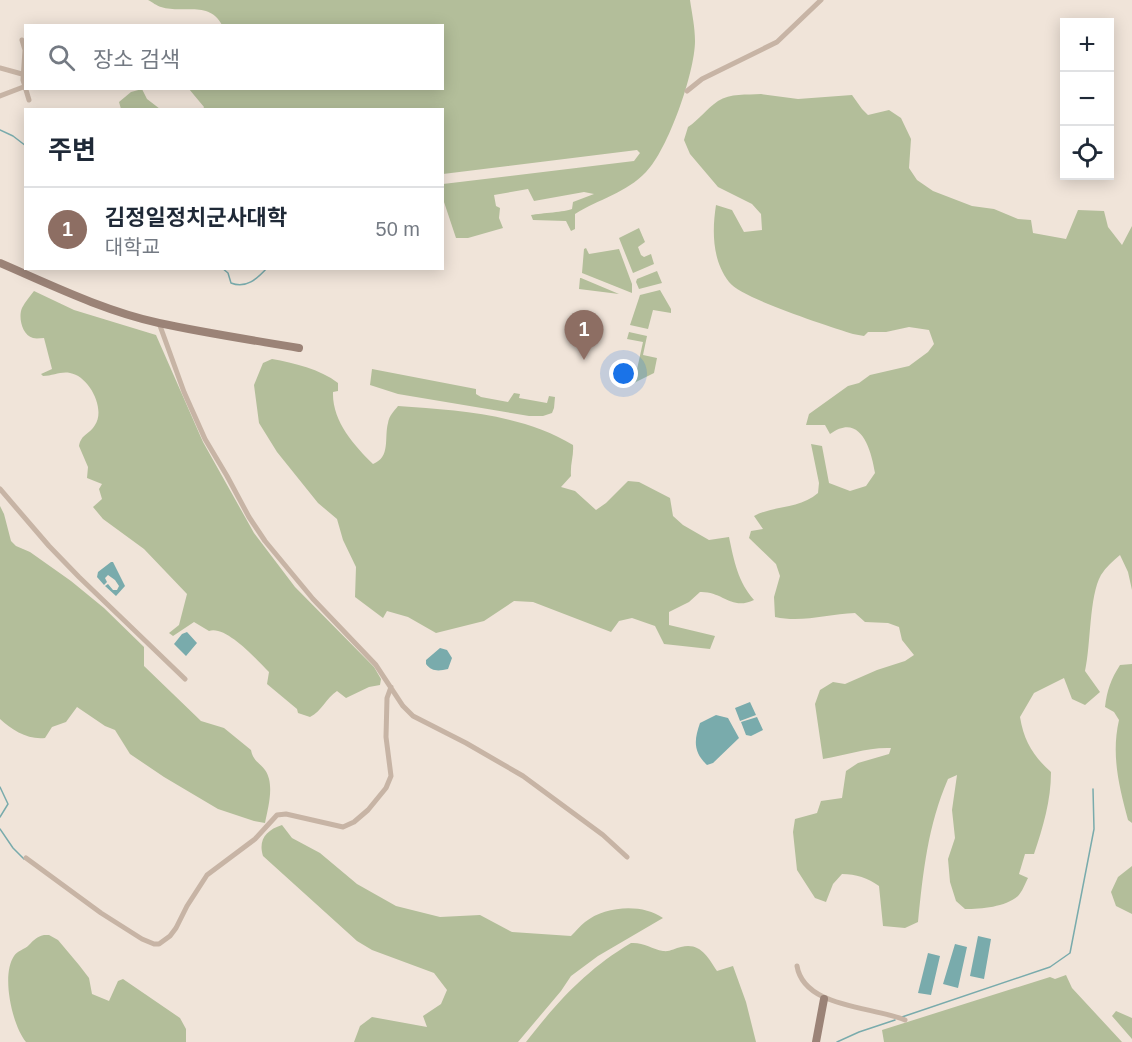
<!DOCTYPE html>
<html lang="ko">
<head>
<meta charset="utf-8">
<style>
	:root { --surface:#fff; --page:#f2f2f3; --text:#1f2937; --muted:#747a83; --line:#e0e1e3; --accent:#0b8043 }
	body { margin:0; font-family:Helvetica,"Noto Sans KR",sans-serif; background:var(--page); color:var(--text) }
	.controls { position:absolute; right:18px; top:18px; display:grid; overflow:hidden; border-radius:0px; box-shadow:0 3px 15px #0003 }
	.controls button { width:54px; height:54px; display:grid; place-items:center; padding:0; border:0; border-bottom:2px solid var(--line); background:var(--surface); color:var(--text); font:30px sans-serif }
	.you { position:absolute; left:624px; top:374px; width:21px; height:21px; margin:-15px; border:4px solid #fff; border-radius:50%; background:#1a73e8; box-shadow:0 0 0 9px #1a73e833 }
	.badge { display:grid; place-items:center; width:39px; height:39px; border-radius:50%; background:var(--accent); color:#fff; font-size:20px; font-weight:700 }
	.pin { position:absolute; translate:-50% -50px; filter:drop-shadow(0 2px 3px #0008) }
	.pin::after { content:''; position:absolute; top:32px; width:21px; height:18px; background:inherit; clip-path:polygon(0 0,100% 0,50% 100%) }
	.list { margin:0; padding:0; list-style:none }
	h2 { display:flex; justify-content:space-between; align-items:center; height:78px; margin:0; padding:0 24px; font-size:26px }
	h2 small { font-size:20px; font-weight:400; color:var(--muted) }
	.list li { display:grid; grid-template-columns:39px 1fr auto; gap:18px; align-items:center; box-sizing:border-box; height:84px; padding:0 24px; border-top:2px solid var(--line) }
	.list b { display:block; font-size:22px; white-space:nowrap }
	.list p { margin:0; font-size:20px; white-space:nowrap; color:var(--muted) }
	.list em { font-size:20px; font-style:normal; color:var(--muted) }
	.icon { flex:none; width:33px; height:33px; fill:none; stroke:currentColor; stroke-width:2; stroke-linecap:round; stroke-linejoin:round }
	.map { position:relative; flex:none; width:1132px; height:1042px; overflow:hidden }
	.search { position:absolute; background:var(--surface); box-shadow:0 3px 15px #0003; left:24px; top:24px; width:420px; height:66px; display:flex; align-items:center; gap:15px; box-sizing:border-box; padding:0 21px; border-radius:0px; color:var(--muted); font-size:22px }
	.panel { position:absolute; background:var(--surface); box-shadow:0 3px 15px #0003; left:24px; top:108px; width:420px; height:162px; border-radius:0px }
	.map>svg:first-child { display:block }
	.green { fill:#b3be9a }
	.water { fill:#79abac }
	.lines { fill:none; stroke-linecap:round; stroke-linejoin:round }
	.stream { stroke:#79abac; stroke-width:1.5 }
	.street { stroke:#c7b4a5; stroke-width:5 }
	.secondary { stroke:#9b8377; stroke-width:8 }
</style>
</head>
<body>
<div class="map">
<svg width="1132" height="1042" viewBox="0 0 1132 1042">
	<rect width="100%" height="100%" fill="#f0e4d9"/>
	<path class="green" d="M148,0H690C692,14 695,27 695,41C695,72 668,150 646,172C626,193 599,199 575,214V229L571,231L566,221L533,220L531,215C542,213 565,212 572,209L573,202L594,194L584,192L534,201L528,189L494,195L496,206L500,208L499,218L503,228L468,238H456L443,199V184L634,161L640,153L637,150L443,174L442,110L203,109L204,107L189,89L442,88V26L222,25C209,0 183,14 161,7C157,6 152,2 148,0Z
		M142,89L147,99L160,109H121L119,102L131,92Z
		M761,94L798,99L852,95L862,109L868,115L889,110L901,118L911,139L909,168L917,180L933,191L972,206L994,209L1018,219L1031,220L1033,233L1066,239L1078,210L1104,211L1108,227L1122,245L1132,226V590L1128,572L1120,555C1113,561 1106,567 1101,575C1089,596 1091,645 1085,671L1100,692L1085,705L1072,699L1064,678L1034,693L1020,717C1024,741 1033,756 1051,772C1051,801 1043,827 1034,854H1025L1019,874L1028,878C1025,884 1022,892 1018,896C1005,907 982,909 965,909L956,901L950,882L948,859L955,838L952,810L957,775L948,779C928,825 923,872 918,922L905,928L883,926L879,886C868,878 856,874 842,874L833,884L826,902L815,898L797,870L793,832L795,819L817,813L821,801L842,798L846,771L858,763L889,754L891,748C868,747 846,755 823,759L815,704L820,690L833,682L845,684L877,670L905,661L914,655L902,640L899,627L888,623L865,622L855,613C828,614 802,623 775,617L774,597L780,576L776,564L749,538L751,531L763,529L754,516C775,505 800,509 818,493L819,483L811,444L822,446L829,483L850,491L866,486L875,473C871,448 860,412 830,434L825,425H806L809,414L848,386L859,383L870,375L909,366L928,352L934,344L929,330L909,327L886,332H868L864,336L853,334C829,326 742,299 729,282C712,260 712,231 716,205L732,210L744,232L762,230L761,214L752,204L718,187L690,154L684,140L688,127C699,120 706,109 718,101C730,93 747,95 761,94Z
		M639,228L645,242L638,247L641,255L644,257L651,254L654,264L633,273L619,238Z
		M586,248L589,254L619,249L632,284V293L582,273L584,249Z
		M657,271L662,283L639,289L636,282L637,279Z
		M580,278H581L619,294L579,289Z
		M660,290L671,309V313L653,310L648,329L630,325L640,295Z
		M34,291L74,310L156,335L203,442L254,533L295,587L374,667L381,679L380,685L369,687L346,698L337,691C326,698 322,711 310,717L298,713L297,709L267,684L269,672C257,660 226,625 209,631L194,622L173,636L169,633L179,625L187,594L144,549L103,519L93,507L102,499L99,489L102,484L87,478L88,467L79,446C81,434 90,434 95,425C106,409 89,376 70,373C61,371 53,376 43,376L41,374L52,369L44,338C40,338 37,339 33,338C22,335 18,317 22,308C25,302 30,296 34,291Z
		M629,332L647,336L643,355L657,358L654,373L634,383L643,342L627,339Z
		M272,359C294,363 320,369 338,383V391L333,392C332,421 354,445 373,464C391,457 384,438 388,423C389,416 394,411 398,406C457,410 522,414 573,445C574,456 570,464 571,476L561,487L575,491L596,510L606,503L628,481L639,482L670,498L673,516L683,525L709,540L729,537C734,561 738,582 754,600C731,611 723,591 700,592L689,602L669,612V625L715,636L710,649L664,644L655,626L632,618L619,621L611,632L533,602L514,601L484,621L436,633L408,617L387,611L383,618L355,597L356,567L343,540L337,519L318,503L277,452L259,423L254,385L263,363Z
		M372,369L476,389V394L481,397L508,402L514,393L520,394L519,398L547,403L549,396L555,397L554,408L552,413L543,416H529L398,394L370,385Z
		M0,506L4,514L11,541L16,546L30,552L71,581L104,608L144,647V666L201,721L224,728L251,750C253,761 259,762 265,770C275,784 268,808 265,823L254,821L218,809L164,777L130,754L115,730L105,726L77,707L66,722L52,727L45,738C28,740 12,730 0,719Z
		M1132,664V823L1128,820C1119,786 1111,755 1119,720L1114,712L1105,707C1107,690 1111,679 1120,665Z
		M282,825L292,838L320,853L357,884L396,906L440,917L480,915L512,932L571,936C575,932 580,926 585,922C605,906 642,903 663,918L598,956L571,976L561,991L518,1042H354L360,1026L372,1017L427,1027L423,1016L441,1004L447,990L434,973L372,950L357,941L263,856C258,840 266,830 282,825Z
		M1132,866V914L1116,906L1111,892L1118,877Z
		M44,935H49L58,940L79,965L89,978L92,994L109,1001L118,981L123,979L180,1018L186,1029V1042H26C12,1025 1,975 14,956C18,950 24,950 29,945C34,940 36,937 44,935Z
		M631,943C643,942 652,949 663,951C670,952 675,948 681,947C700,942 708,957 717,971L733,966L746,1002L756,1042H526C558,1001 586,970 631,943Z
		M1066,975L1072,988L1122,1042H884L882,1030L1050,977L1055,979Z
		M1116,1011L1132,1018V1039L1112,1016Z"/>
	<path class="water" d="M111,562H113L125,586L116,596L105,586L108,584L113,590H117L119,586L115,580L108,575L105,578L107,582L104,585L97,577L98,572Z
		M187,632L197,643L186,656L174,644L182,634Z
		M440,648L447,650L452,658L448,669C439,671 432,672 426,664V660Z
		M750,702L756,715L740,721L735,708Z
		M716,715L728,718L739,738L713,763L707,765C693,752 694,740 700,723Z
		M757,717L763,730L751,736L746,735L741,722Z
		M978,936L991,939L984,979L970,976Z
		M955,944L967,947L958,988L943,984Z
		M928,953L940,956L931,995L918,993Z"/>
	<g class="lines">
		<path class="stream" d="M0,130L13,136L26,146
			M194,268H198
			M222,268L228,273L231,283C246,289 257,279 267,268
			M366,268V269
			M0,787L8,804L0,817
			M0,829L13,848L24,859
			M902,1017L1050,967L1070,953L1094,829L1093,789
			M837,1042L859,1032L895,1020"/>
		<path class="street" d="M22,40L25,50L23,80L29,100
			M0,68L22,74
			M687,91L702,79L777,42L821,0
			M0,96L26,86
			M159,323L184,392L205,439L227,476L249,517L265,541L313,599L376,665L403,706L413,716L466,743L523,776L603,835L627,857
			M0,489L49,546L79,577L185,679
			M26,858L101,913L142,939L154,944H159L170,936L176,928L187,906L207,875L255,839L277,815L286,814L343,827L354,822L368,810L386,788L391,776L386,737L387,698L391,687
			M797,966C804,1008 872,1006 905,1020"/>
		<path class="secondary" d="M0,263C51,285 104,311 159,323C205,333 252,340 299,348
			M816,1042L824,999"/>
	</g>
</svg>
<div class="controls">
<button>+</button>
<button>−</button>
<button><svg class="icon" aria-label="locate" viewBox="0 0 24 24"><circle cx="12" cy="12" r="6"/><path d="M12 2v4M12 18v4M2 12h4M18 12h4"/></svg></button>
</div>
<div class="you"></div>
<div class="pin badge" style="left:584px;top:360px;background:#8d6e63">1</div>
<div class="search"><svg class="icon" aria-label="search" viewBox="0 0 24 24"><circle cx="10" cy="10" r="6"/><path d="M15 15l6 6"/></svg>장소 검색</div>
<section class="panel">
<h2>주변<small></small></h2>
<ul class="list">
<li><span class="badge" style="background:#8d6e63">1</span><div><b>김정일정치군사대학</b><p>대학교</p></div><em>50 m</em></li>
</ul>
</section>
</div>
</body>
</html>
